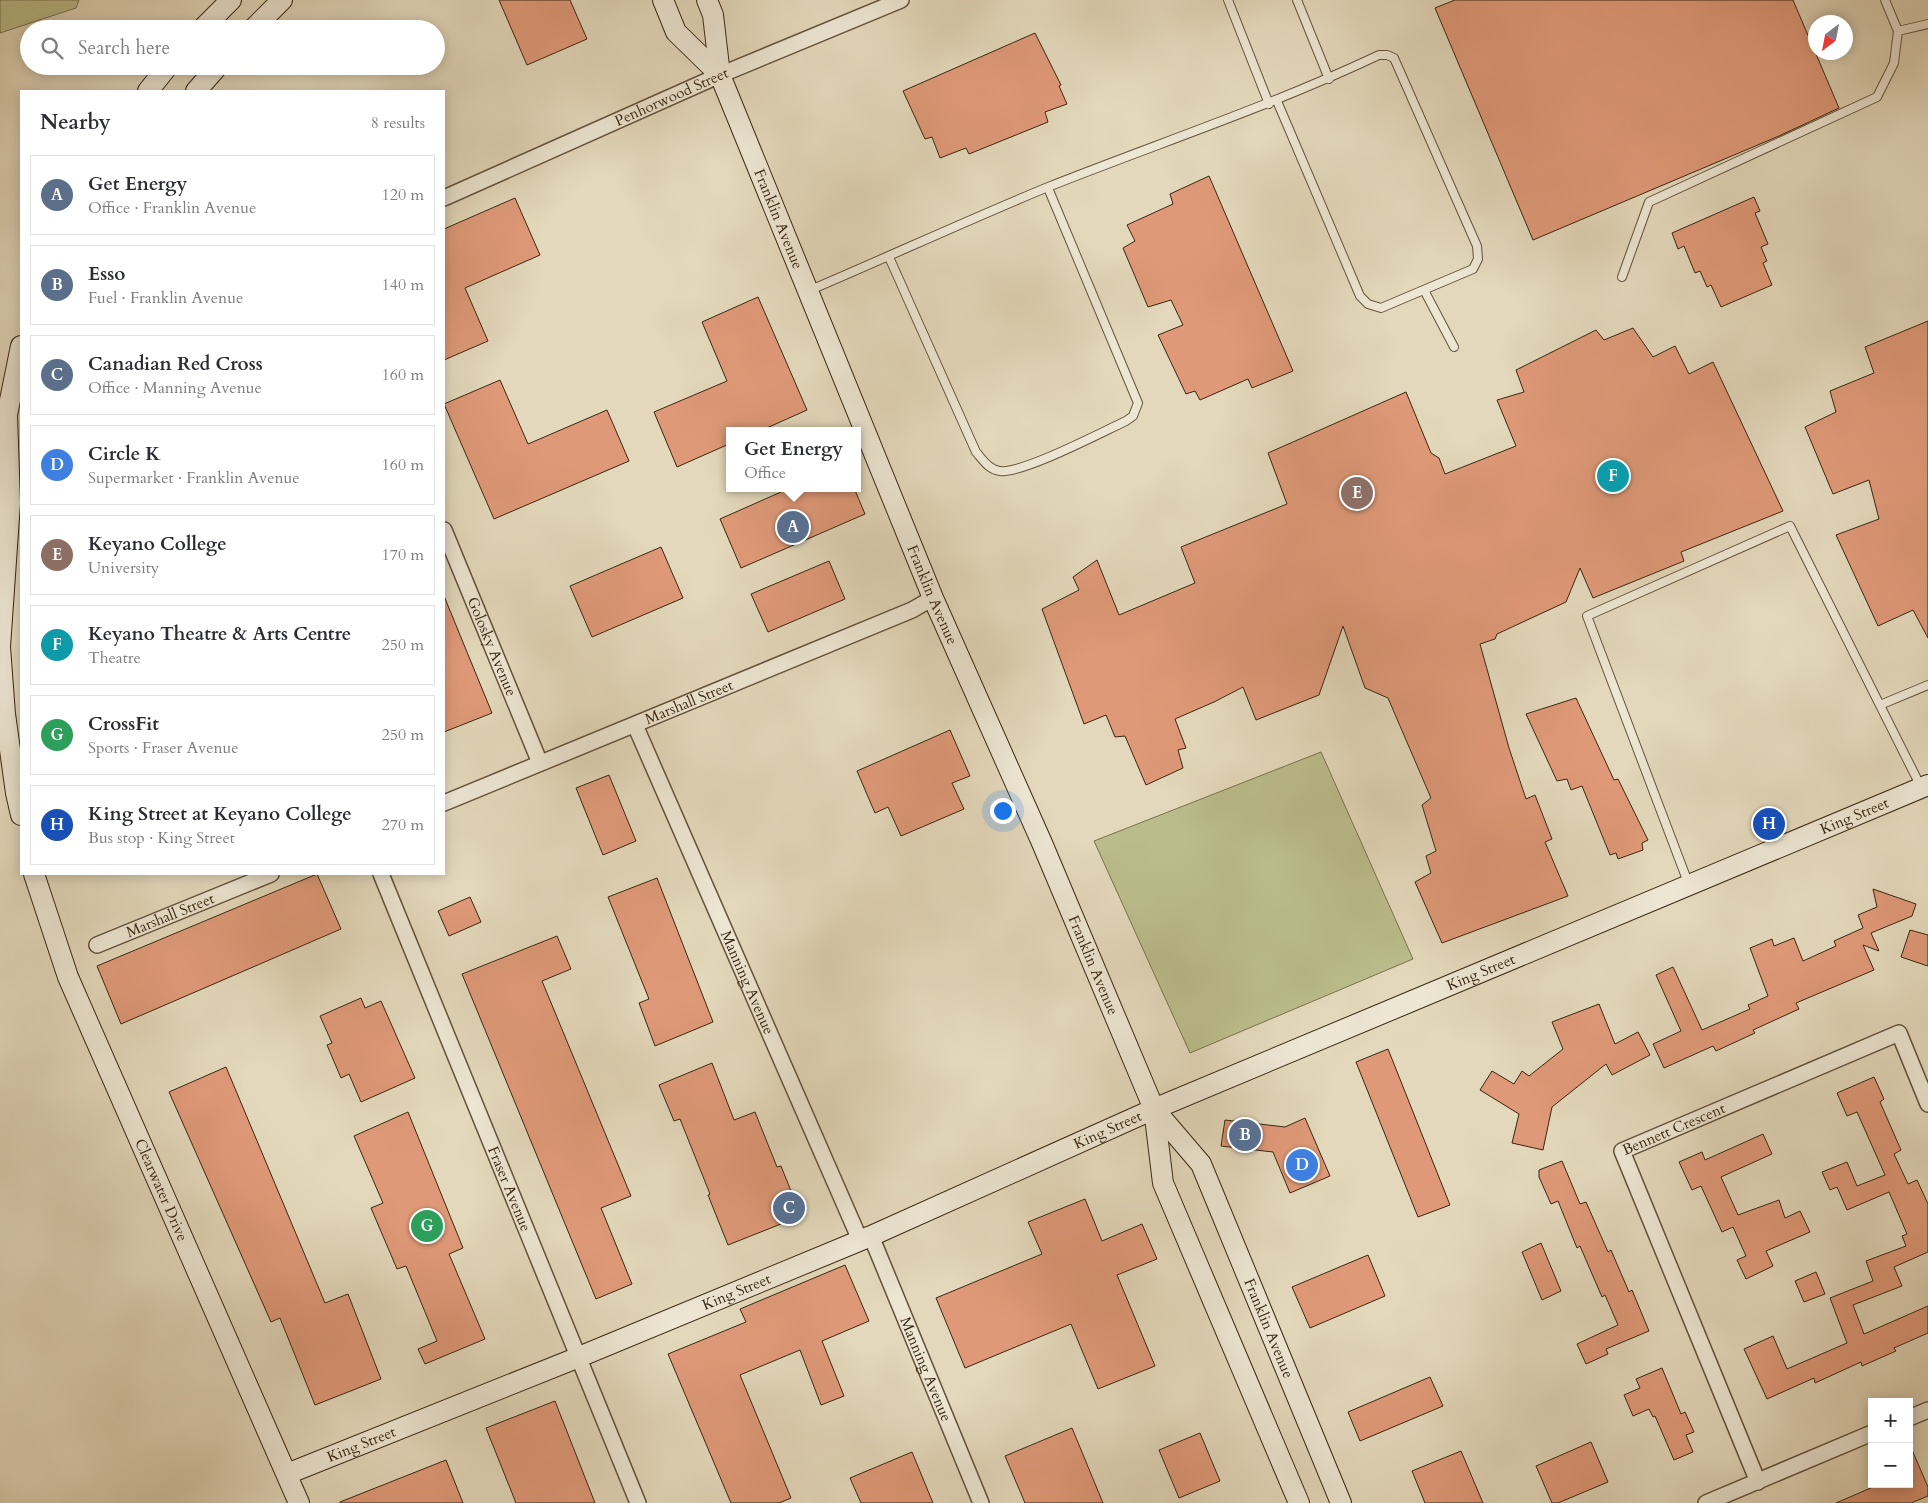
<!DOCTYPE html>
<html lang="en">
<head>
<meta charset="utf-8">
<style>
	:root { --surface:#fff; --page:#f2f2f3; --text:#2b2b33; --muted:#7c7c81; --line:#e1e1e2; --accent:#111827 }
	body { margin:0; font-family:Cardo,serif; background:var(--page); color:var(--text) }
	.controls { position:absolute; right:15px; bottom:15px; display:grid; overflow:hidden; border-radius:0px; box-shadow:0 2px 12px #0003 }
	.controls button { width:45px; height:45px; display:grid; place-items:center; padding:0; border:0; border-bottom:1px solid var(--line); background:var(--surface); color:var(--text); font:25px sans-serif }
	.compass { position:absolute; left:1808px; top:15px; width:45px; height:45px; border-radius:50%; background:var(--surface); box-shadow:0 2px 12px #0003; rotate:212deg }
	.you { position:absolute; left:1002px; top:810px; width:18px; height:18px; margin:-12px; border:4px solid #fff; border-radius:50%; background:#1a73e8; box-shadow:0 0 0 8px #1a73e833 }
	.badge { display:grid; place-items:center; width:32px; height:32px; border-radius:50%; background:var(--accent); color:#fff; font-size:16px; font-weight:700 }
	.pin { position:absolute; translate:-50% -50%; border:2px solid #fff; box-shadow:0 1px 5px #0006 }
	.popup { position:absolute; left:726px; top:427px; width:135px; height:65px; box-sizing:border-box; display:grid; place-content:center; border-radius:0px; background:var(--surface); filter:drop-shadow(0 1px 4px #0005); font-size:16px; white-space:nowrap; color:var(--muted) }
	.popup b { font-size:19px; color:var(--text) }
	.popup::after { content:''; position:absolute; left:50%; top:100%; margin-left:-10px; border:10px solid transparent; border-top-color:var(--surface) }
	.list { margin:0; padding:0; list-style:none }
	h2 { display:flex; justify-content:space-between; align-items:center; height:65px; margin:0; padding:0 20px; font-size:21px }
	h2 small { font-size:16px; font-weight:400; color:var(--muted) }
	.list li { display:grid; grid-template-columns:32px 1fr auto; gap:15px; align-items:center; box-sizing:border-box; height:80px; margin:0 10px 10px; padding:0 10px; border:1px solid var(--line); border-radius:0px }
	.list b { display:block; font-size:19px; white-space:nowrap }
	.list p { margin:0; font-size:16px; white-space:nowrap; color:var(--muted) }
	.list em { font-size:16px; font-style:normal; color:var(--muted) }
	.icon { flex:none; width:28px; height:28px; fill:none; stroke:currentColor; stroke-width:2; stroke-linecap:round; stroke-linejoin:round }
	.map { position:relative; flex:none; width:1928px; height:1503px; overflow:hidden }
	.search { position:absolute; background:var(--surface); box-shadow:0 2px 12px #0003; left:20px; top:20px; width:425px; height:55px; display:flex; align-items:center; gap:12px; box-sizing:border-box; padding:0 18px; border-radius:28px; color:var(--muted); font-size:19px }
	.panel { position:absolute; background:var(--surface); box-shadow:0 2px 12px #0003; left:20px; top:90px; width:425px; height:785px; border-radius:0px }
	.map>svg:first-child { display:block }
	.green { fill:#bbbc8b; stroke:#7a714e }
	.building { fill:#df9978; stroke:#392610 }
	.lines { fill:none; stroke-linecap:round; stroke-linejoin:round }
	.lane-casing { stroke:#64523b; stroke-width:10 }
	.street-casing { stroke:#64523b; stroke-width:18 }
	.secondary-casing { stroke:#392610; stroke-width:22 }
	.lane { stroke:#ede6d3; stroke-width:8 }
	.street { stroke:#ede6d3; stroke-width:15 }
	.secondary { stroke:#ede6d3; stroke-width:20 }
	.labels { text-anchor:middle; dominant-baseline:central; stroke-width:5; stroke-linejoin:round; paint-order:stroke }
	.street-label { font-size:15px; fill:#392610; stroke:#ede6d3 }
</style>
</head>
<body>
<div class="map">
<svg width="1928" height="1503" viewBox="0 0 1928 1503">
	<rect width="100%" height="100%" fill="#e3d8bb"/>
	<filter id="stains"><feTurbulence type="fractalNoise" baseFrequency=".004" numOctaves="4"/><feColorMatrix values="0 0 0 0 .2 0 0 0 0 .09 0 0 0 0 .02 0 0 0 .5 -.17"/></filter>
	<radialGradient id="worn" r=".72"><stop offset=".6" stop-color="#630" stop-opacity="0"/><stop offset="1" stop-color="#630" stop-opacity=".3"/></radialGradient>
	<path class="green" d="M0,0H79L76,8L0,33Z
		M1321,752L1413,959L1190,1053L1094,841Z"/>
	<path class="building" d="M499,0H570L587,39L527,65Z
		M1455,0H1793L1839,108L1779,136L1533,240L1435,8Z
		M1035,33L1061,85L1059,86L1067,104L1045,112L1048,122L969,154L966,148L940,158L932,137L925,139L903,91Z
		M1209,176L1293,371L1252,388L1248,379L1200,400L1195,391L1186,394L1158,335L1183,325L1171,300L1148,307L1123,248L1135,241L1127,225L1173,204L1170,194Z
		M1754,197L1760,211L1755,213L1768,244L1761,247L1767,261L1763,263L1772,285L1721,307L1711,285L1707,287L1700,271L1695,273L1684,246L1678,249L1672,233Z
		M515,198L540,255L465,288L488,341L444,360V229Z
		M758,297L807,410L760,431H729V444L677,467L654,412L727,381L702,322Z
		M1928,321V638L1913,610L1878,626L1836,535L1879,519L1869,480L1833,494L1805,427L1836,412L1830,391L1874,373L1865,347Z
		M1633,328L1653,357L1675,346L1689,374L1713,362L1783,511L1681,552L1684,561L1593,598L1580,568L1566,602L1497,634L1495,639L1480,644L1509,748L1526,799L1535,795L1552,839L1545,842L1568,896L1442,943L1415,882L1431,873L1426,856L1436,851L1422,805L1431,798L1388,698L1365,688L1343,626L1319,695L1256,720L1243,687L1214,702L1175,719L1186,748L1178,750L1183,768L1146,785L1125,736L1115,737L1106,715L1084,724L1042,609L1079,590L1073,577L1097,560L1119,615L1195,583L1181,547L1287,504L1268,453L1406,392L1431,453L1439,458L1445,474L1516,446L1497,400L1524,392L1516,370L1596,330L1604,340Z
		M500,380L528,444L607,410L629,461L494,519L444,404Z
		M790,488H854L865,514L741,568L720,519Z
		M661,547L683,598L592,637L570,586Z
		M829,561L845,599L768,632L751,594Z
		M444,596L492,713L444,732Z
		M1576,698L1614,780L1618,779L1648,840L1642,843L1643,850L1618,859L1616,853L1610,855L1582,786L1571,790L1567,779L1557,781L1526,714Z
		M950,730L970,776L952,783L964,809L901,836L888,807L875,813L857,771Z
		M609,775L636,841L603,855L576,788Z
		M317,874L341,929L121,1024L97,966Z
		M657,878L713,1022L655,1046L639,1003L649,999L608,897Z
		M1873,889L1916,904L1912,916L1871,933L1879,951L1863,945L1874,970L1796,1003L1799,1009L1753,1030L1755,1033L1716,1051L1713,1046L1664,1068L1653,1044L1681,1031L1656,975L1673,967L1702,1030L1750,1009L1748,1005L1768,996L1750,948L1772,939L1774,946L1794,938L1803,961L1836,946L1834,941L1863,928L1858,915L1877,907Z
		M470,897L481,922L449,936L438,911Z
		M1910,930L1928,935V966L1901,957Z
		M557,936L571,969L542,981L631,1196L601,1208L632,1284L596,1299L462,974Z
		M361,998L365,1008L381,1001L415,1078L361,1102L349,1074L341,1078L327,1045L332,1043L320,1016Z
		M1599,1004L1615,1044L1638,1032L1650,1055L1612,1075L1606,1064L1552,1107L1543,1150L1512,1143L1519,1114L1480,1090L1492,1071L1514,1084L1522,1071L1529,1076L1563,1049L1552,1022Z
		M1388,1049L1450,1205L1418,1217L1356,1062Z
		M712,1063L734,1120L755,1112L777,1167L781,1166L801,1216L728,1245L708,1195L710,1194L680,1119L674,1121L659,1085Z
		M226,1067L325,1303L348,1294L381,1379L315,1405L280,1318L271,1322L169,1092Z
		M1874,1077L1884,1099L1880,1102L1901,1150L1894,1154L1908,1184L1917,1180L1928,1204V1252L1894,1267L1902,1286L1853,1305L1864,1334L1928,1306V1333L1894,1348L1896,1351L1862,1366L1861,1362L1815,1383L1814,1378L1767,1399L1744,1349L1773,1336L1787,1369L1847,1343L1830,1298L1873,1281L1866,1261L1906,1246L1902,1236L1907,1234L1889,1192L1847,1210L1837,1187L1830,1190L1822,1172L1847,1162L1857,1186L1885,1175L1857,1112L1847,1116L1837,1093Z
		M408,1112L463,1248L449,1254L485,1339L425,1364L418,1349L437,1341L406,1266L397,1269L371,1208L383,1203L354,1136Z
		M1305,1118L1330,1176L1290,1193L1273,1152L1221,1146L1225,1120L1285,1127Z
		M1763,1134L1772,1154L1721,1177L1738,1215L1779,1200L1785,1218L1800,1211L1810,1232L1766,1251L1773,1266L1746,1279L1737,1260L1746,1256L1733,1227L1722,1232L1701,1186L1692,1190L1679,1162L1702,1152L1705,1160Z
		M1562,1161L1580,1204L1586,1202L1608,1252L1611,1250L1629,1292L1632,1290L1649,1331L1606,1349L1608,1354L1586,1364L1577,1344L1618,1325L1605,1295L1602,1297L1580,1246L1577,1248L1558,1201L1551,1204L1539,1177V1170Z
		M1085,1199L1102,1241L1142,1224L1157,1259L1117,1275L1155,1366L1098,1389L1071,1324L965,1368L936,1298L1042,1254L1028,1222Z
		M1541,1243L1561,1291L1542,1300L1522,1252Z
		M1368,1255L1385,1296L1310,1328L1292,1287Z
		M845,1265L869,1321L822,1341L844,1396L821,1405L800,1350L740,1375L791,1498L779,1503H731L668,1354L746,1322L740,1309Z
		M1816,1272L1825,1294L1804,1302L1795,1281Z
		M1662,1368L1681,1414L1685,1412L1694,1432L1686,1435L1693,1452L1674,1460L1655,1416L1653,1417L1649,1409L1633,1416L1624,1395L1640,1388L1636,1379Z
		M1430,1377L1443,1406L1360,1441L1348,1412Z
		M555,1401L595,1503H516L486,1428Z
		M1072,1428L1103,1503H1025L1005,1456Z
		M1200,1433L1220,1481L1179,1498L1159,1450Z
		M1591,1442L1608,1482L1558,1503H1552L1536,1466Z
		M1909,1443L1928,1487V1496L1911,1503H1836L1880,1484H1909Z
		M1461,1451L1483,1503H1425L1412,1471Z
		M912,1452L933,1503H861L850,1478Z
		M446,1460L463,1503H340V1502Z"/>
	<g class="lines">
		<defs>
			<path id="lane" d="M1228,0L1269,104
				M1297,0L1329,79
				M1898,31L1928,24
				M889,257L976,452C983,460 989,470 1000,471C1022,474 1102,432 1126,421L1133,416L1138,403L1048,188
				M1622,277L1649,202L1877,97L1894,63L1898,31L1885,0
				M1424,290L1454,347
				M808,291C888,257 968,220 1048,187C1159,143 1271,106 1379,55H1387L1394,58L1477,246L1478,259L1473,269L1381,308L1368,304L1360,296L1277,101
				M1880,705L1928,685
				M1689,885L1587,616L1790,526L1921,787"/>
			<g id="street">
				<path id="s1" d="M444,198L720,75L901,0"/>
				<path id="s2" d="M444,530L540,763"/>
				<path id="s3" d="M635,725L860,1240"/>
				<path id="s4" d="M444,803L912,610L933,598"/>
				<path id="s5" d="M381,874L638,1503"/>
				<path id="s6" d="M97,945L271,874"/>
				<path id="s7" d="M871,1236L981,1503"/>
				<path d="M1909,1418L1928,1410"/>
				<path id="s8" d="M1758,1482L1622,1151L1899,1033L1928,1104"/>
				<path d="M1706,1503L1872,1433"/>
			</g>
			<g id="secondary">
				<path d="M663,0L676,32L720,75"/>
				<path id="s9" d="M707,0L713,15L720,75L933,598L1042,843L1154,1109L1163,1183L1299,1503"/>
				<path d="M202,29L231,0"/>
				<path d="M253,29L282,0"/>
				<path d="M148,91L168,66"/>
				<path d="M196,91L218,66"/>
				<path d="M21,346L7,415L10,503L0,647L5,714L16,793L21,815"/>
				<path id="s10" d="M34,874L68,977L299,1503"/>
				<path id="s11" d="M1154,1109L1201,1164L1341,1503"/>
				<path id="s12" d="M287,1474L579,1357L871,1236L1154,1109L1928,785"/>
			</g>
		</defs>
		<use href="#lane" class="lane-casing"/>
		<use href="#street" class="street-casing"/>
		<use href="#secondary" class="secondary-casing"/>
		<use href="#lane" class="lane"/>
		<use href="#street" class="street"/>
		<use href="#secondary" class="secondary"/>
	</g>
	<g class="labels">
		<g class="street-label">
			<text stroke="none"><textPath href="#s1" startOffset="249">Penhorwood Street</textPath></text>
			<text stroke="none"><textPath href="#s9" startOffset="232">Franklin Avenue</textPath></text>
			<text stroke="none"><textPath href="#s9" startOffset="638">Franklin Avenue</textPath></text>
			<text stroke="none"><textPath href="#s2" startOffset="126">Golosky Avenue</textPath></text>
			<text stroke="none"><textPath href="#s4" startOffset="265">Marshall Street</textPath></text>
			<text stroke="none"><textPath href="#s12" startOffset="1700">King Street</textPath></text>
			<text stroke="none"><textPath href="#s6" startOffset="79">Marshall Street</textPath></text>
			<text stroke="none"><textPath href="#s9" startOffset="1042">Franklin Avenue</textPath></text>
			<text stroke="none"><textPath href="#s12" startOffset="1295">King Street</textPath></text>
			<text stroke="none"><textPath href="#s3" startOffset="281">Manning Avenue</textPath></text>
			<text stroke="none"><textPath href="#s12" startOffset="890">King Street</textPath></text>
			<text stroke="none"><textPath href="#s8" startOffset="414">Bennett Crescent</textPath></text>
			<text stroke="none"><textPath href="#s5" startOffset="340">Fraser Avenue</textPath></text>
			<text stroke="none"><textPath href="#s10" startOffset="341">Clearwater Drive</textPath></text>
			<text stroke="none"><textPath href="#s12" startOffset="485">King Street</textPath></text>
			<text stroke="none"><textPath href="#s11" startOffset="250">Franklin Avenue</textPath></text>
			<text stroke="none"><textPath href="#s7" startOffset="144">Manning Avenue</textPath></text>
			<text stroke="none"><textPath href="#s12" startOffset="80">King Street</textPath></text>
		</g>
	</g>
	<rect width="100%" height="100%" filter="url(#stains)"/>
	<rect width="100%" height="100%" fill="url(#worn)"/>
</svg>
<div class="controls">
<button>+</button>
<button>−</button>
</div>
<svg class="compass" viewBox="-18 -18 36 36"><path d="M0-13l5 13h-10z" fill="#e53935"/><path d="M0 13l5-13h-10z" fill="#7c7c81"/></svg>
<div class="you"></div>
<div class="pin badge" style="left:793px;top:527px;background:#5c6f8a">A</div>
<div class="popup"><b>Get Energy</b>Office</div>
<div class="pin badge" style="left:1245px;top:1135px;background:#5c6f8a">B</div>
<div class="pin badge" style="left:789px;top:1208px;background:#5c6f8a">C</div>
<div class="pin badge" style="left:1302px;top:1165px;background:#3f7fe0">D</div>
<div class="pin badge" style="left:1357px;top:493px;background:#8d6e63">E</div>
<div class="pin badge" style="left:1613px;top:476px;background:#0f9aa8">F</div>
<div class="pin badge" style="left:427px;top:1226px;background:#2e9e5b">G</div>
<div class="pin badge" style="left:1769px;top:824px;background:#1a4fb4">H</div>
<div class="search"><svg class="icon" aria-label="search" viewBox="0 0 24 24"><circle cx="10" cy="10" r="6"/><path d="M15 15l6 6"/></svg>Search here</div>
<section class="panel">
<h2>Nearby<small>8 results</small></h2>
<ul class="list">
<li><span class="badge" style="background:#5c6f8a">A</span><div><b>Get Energy</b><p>Office · Franklin Avenue</p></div><em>120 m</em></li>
<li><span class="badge" style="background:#5c6f8a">B</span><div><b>Esso</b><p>Fuel · Franklin Avenue</p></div><em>140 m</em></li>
<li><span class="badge" style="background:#5c6f8a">C</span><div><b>Canadian Red Cross</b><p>Office · Manning Avenue</p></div><em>160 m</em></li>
<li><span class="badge" style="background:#3f7fe0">D</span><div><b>Circle K</b><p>Supermarket · Franklin Avenue</p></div><em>160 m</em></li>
<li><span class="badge" style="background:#8d6e63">E</span><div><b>Keyano College</b><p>University</p></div><em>170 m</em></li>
<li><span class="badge" style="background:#0f9aa8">F</span><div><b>Keyano Theatre &amp; Arts Centre</b><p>Theatre</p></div><em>250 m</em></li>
<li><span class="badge" style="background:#2e9e5b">G</span><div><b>CrossFit</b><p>Sports · Fraser Avenue</p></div><em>250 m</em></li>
<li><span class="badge" style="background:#1a4fb4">H</span><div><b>King Street at Keyano College</b><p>Bus stop · King Street</p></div><em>270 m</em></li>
</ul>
</section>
</div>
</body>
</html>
